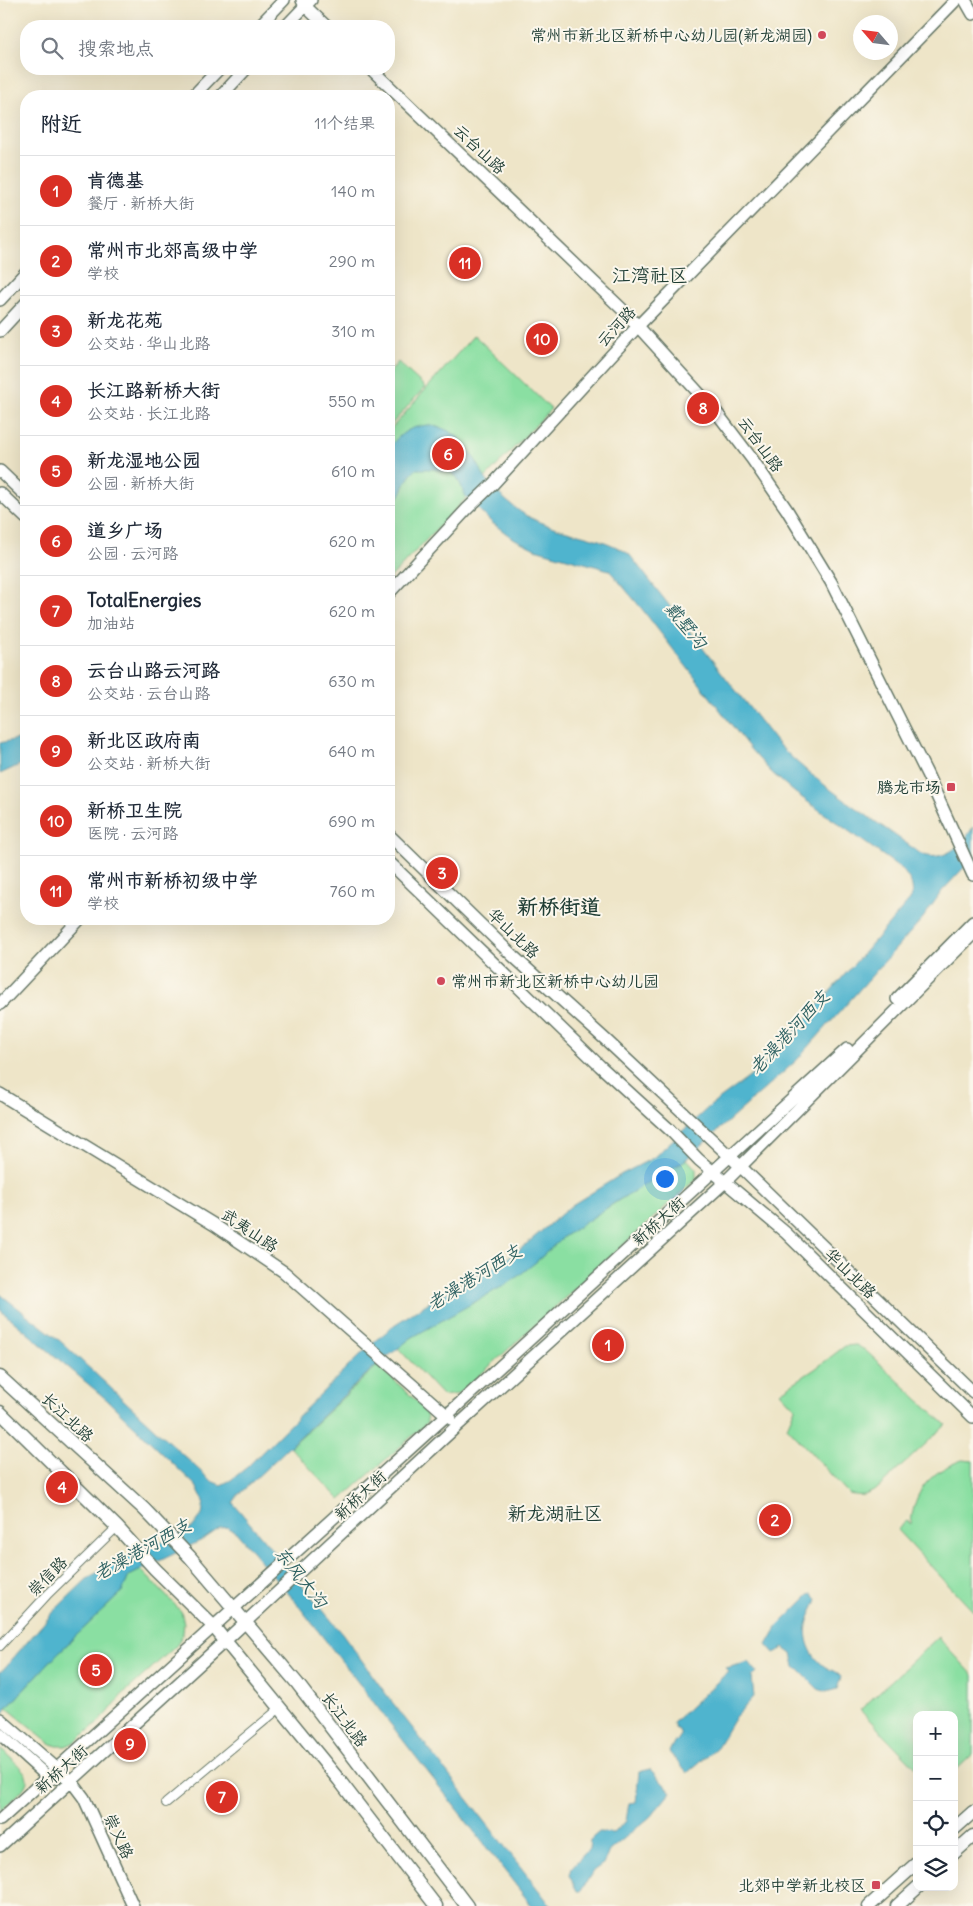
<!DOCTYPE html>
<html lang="zh">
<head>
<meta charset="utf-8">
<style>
	:root { --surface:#fff; --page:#f2f2f3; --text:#1f2937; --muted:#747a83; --line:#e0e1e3; --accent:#d93025 }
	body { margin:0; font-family:Delius,"LXGW WenKai TC",sans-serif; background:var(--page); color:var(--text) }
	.controls { position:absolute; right:15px; bottom:15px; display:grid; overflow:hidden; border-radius:10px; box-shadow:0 5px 20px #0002 }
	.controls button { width:45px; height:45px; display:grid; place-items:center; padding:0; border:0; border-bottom:1px solid var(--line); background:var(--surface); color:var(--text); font:25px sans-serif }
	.compass { position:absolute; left:853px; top:15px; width:45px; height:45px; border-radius:50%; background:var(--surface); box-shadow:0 5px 20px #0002; rotate:298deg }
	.you { position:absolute; left:664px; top:1178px; width:18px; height:18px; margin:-12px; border:4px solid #fff; border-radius:50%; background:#1a73e8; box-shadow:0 0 0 8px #1a73e833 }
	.badge { display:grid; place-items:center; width:32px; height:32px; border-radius:50%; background:var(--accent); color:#fff; font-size:16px; font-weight:700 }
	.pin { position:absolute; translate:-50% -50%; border:2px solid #fff; box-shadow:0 1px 5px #0006 }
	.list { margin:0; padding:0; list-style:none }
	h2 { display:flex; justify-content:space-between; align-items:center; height:65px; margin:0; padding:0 20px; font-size:21px }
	h2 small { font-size:16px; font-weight:400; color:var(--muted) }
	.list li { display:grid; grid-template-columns:32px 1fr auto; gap:15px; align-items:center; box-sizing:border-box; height:70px; padding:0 20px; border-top:1px solid var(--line) }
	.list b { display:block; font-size:19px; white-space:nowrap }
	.list p { margin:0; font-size:16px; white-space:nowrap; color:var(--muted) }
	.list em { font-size:16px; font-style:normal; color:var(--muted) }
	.icon { flex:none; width:28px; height:28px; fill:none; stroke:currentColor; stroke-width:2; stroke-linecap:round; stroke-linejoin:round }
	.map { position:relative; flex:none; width:973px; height:1906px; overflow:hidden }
	.search { position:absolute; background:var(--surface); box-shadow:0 5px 20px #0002; left:20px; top:20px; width:375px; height:55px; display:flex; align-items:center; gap:12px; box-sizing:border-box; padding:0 18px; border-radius:20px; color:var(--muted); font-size:19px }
	.panel { position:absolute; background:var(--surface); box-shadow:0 5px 20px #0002; left:20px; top:90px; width:375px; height:835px; border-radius:20px }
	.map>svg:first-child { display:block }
	.green { fill:#8adfa2; stroke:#548e6b }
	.water { fill:#50b4ce; stroke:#387881 }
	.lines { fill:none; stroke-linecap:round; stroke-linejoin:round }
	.street-casing { stroke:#677868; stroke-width:10 }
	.secondary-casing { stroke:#677868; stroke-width:14 }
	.primary-casing { stroke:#677868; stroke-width:15 }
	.street { stroke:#fff; stroke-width:8 }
	.secondary { stroke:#fff; stroke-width:11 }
	.primary { stroke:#fff; stroke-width:12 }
	.poi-dot { fill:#d1495b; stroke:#fbf7ec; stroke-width:2 }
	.labels { text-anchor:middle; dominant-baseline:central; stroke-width:4; stroke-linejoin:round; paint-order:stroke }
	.poi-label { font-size:16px; fill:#1f3d34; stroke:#fbf7ec; text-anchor:end }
	.street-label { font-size:16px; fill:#1f3d34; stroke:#fbf7ec }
	.water-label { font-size:18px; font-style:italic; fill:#2e6162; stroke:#fbf7ec }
	.quarter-label { font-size:19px; fill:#1f3d34; stroke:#fbf7ec }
	.district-label { font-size:21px; font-weight:bold; fill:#1f3d34; stroke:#fbf7ec }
</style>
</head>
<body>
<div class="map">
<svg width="973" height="1906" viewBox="0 0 973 1906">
	<rect width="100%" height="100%" fill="#fbf7ec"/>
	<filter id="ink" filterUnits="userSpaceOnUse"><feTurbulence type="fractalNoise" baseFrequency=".02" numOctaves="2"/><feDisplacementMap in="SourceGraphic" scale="10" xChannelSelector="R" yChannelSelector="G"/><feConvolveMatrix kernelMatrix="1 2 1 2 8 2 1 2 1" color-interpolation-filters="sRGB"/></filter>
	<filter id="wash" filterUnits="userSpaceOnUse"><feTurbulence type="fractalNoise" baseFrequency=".0096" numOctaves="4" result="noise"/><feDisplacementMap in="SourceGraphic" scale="20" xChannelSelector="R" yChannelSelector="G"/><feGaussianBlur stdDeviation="1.12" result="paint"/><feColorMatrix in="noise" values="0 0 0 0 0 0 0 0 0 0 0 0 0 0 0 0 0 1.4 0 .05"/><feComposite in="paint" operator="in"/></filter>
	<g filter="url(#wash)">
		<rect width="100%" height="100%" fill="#eee5c8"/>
		<path class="green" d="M474,335L551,409L389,579V431Z
			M398,362L425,387L389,427V373Z
			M687,1159L696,1169V1179L459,1394L443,1396L398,1348L411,1338L536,1262L563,1237L619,1200Z
			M856,1345L865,1350L946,1425L877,1489C867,1495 861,1497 849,1494L787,1427L795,1408L780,1392L815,1369L845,1346Z
			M378,1365L426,1410L427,1423L340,1500L290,1447Z
			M962,1460L973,1461V1611L897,1530L907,1521L911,1524C914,1490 930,1472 962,1460Z
			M141,1570L181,1611L184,1623L183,1633L177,1645L121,1696L107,1714L77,1741L66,1746H57L50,1743L7,1708L57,1654L122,1592L129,1576Z
			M938,1637L973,1675V1754L954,1772V1715H917V1769L860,1710Z
			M0,1749C37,1780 35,1780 0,1811Z"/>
		<path class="water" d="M428,425C456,429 465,442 479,466C482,470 482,475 486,479C493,489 504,499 513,506C547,535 593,530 629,554L777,743C819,787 873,818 921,854C943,863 962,846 973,827V858L942,891L923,918L797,1060L684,1161L619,1200L563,1237L536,1262L512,1281L411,1338L371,1370L238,1495L233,1503L342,1633L389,1698L551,1906H532L294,1600L236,1532L227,1527L220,1528L204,1539L129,1576L122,1592L57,1654L7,1708L0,1720V1673L57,1608L89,1577L123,1559L192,1528L202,1515L204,1501L196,1486L106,1399L0,1310V1294L58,1339L211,1481L221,1485L231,1480L246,1468L361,1354L394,1325L431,1301L500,1263L518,1251L572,1205L622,1174L653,1158L710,1106L755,1073L785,1043L910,900C916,887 910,880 902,869L794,792L771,772L751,750L642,609L609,570L535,549L511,537L491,522L466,497L457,477L451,473L433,469H416C414,472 410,475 408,479C402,489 401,500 389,505V447C402,433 408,427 428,425Z
			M26,737V762L0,774V743Z
			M812,1594L817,1599C815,1607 810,1613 808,1621C803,1638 810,1655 824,1666C830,1670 836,1671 841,1677L837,1689L826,1692L818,1689L795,1666L792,1654L784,1648L774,1653L767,1645L778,1626L809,1595Z
			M749,1662L757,1672L752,1677L754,1697L735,1717L717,1747L687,1773L669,1752L674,1742L677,1741L681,1735L679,1730L675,1728L673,1723L729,1671L726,1668Z
			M650,1769L671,1792L650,1817L609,1851L604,1863L593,1871L581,1891H577L569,1875L571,1868L589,1849L590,1840L599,1832L613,1833L626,1821L629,1803L636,1802L639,1772Z"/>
	</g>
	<g filter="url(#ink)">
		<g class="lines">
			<defs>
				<path id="street" d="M0,1646L47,1595L117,1527
					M166,1803L280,1708"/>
				<path id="secondary" d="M302,0L305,6L326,26
					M965,0L973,14
					M259,26L284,0
					M286,26L311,0
					M371,69L624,311L717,413L752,459L787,510L831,582L927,774L973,875
					M193,96L219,69
					M221,96L246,69
					M0,300L26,272
					M0,331L26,303
					M0,471L26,496
					M0,493L26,518
					M389,593L467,509L493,484L639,325L956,0
					M389,835L513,956L606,1040L740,1166L973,1392
					M389,862L600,1066L670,1130L699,1160L786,1233L973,1417
					M897,999L973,922
					M0,1004L80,919
					M0,1094L213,1224L284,1272L451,1419
					M0,1719L72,1782L84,1798L133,1906
					M0,1734L48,1777L55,1778
					M0,1820L447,1415L847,1049
					M0,1846L225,1641L457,1426L725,1182L973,934"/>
				<path id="primary" d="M0,1377L144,1509L190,1557L297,1683L467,1906
					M0,1412L117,1527L155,1569L213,1626L339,1780L436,1906
					M954,1829L973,1812
					M954,1853L973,1836
					M869,1906L917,1863
					M897,1906L918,1887"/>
			</defs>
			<use href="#street" class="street-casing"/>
			<use href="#secondary" class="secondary-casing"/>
			<use href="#primary" class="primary-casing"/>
			<use href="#street" class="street"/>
			<use href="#secondary" class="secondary"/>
			<use href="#primary" class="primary"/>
		</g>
	</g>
	<g class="poi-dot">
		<circle cx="822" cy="35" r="5"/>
		<rect x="946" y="782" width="10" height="10" rx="2.5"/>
		<circle cx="441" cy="981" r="5"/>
		<rect x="871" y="1880" width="10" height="10" rx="2.5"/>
	</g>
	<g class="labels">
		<g class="poi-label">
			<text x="812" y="35">常州市新北区新桥中心幼儿园(新龙湖园)</text>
			<text x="941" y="787">腾龙市场</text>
			<text x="451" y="981" text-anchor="start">常州市新北区新桥中心幼儿园</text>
			<text x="866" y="1885">北郊中学新北校区</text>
		</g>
		<g class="street-label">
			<text transform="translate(480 149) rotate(43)">云台山路</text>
			<text transform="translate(616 326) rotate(-47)">云河路</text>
			<text transform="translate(761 444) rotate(54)">云台山路</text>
			<text transform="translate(514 933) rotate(44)">华山北路</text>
			<text transform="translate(658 1221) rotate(-42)">新桥大街</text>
			<text transform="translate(250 1230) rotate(34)">武夷山路</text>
			<text transform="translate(851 1273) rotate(44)">华山北路</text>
			<text transform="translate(68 1417) rotate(43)">长江北路</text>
			<text transform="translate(360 1495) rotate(-43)">新桥大街</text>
			<text transform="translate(47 1576) rotate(-45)">崇信路</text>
			<text transform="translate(345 1719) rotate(53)">长江北路</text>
			<text transform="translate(61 1769) rotate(-42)">新桥大街</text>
			<text transform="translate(119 1836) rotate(65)">崇义路</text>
		</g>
		<g class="water-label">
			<text transform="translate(686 625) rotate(51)">戴墅沟</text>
			<text transform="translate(789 1032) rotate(-47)">老澡港河西支</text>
			<text transform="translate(474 1277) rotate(-32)">老澡港河西支</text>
			<text transform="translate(142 1549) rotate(-29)">老澡港河西支</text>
			<text transform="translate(301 1577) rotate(52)">东风大沟</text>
		</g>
		<g class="quarter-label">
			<text x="650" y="275">江湾社区</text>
			<text x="555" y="1513">新龙湖社区</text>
		</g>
		<g class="district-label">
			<text x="559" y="906">新桥街道</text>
		</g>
	</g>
</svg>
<div class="controls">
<button>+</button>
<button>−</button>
<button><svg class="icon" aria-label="locate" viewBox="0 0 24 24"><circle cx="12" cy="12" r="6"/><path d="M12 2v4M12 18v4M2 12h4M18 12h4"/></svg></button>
<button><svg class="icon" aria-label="layers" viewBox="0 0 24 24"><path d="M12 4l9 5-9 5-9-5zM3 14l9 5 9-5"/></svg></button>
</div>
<svg class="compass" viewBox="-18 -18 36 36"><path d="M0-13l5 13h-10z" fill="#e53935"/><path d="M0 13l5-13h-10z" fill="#747a83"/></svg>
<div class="you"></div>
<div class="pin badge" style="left:608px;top:1345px">1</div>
<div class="pin badge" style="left:775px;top:1520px">2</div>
<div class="pin badge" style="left:442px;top:873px">3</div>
<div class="pin badge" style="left:62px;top:1487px">4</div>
<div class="pin badge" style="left:96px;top:1670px">5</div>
<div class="pin badge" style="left:448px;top:454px">6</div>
<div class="pin badge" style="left:222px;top:1797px">7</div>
<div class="pin badge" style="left:703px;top:408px">8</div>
<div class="pin badge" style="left:130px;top:1744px">9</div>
<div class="pin badge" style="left:542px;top:339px">10</div>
<div class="pin badge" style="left:465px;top:263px">11</div>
<div class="search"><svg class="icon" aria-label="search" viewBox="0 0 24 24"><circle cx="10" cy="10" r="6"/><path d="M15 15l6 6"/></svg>搜索地点</div>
<section class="panel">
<h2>附近<small>11个结果</small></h2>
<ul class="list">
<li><span class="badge">1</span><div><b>肯德基</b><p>餐厅 · 新桥大街</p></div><em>140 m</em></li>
<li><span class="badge">2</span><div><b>常州市北郊高级中学</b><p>学校</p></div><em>290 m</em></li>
<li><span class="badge">3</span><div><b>新龙花苑</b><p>公交站 · 华山北路</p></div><em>310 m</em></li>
<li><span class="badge">4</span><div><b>长江路新桥大街</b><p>公交站 · 长江北路</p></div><em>550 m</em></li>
<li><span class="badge">5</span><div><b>新龙湿地公园</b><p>公园 · 新桥大街</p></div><em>610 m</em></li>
<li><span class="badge">6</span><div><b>道乡广场</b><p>公园 · 云河路</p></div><em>620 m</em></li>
<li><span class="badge">7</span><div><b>TotalEnergies</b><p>加油站</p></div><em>620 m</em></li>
<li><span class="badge">8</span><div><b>云台山路云河路</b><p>公交站 · 云台山路</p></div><em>630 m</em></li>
<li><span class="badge">9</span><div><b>新北区政府南</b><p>公交站 · 新桥大街</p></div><em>640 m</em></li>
<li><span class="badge">10</span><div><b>新桥卫生院</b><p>医院 · 云河路</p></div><em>690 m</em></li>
<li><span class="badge">11</span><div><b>常州市新桥初级中学</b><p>学校</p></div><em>760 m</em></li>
</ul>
</section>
</div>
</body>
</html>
